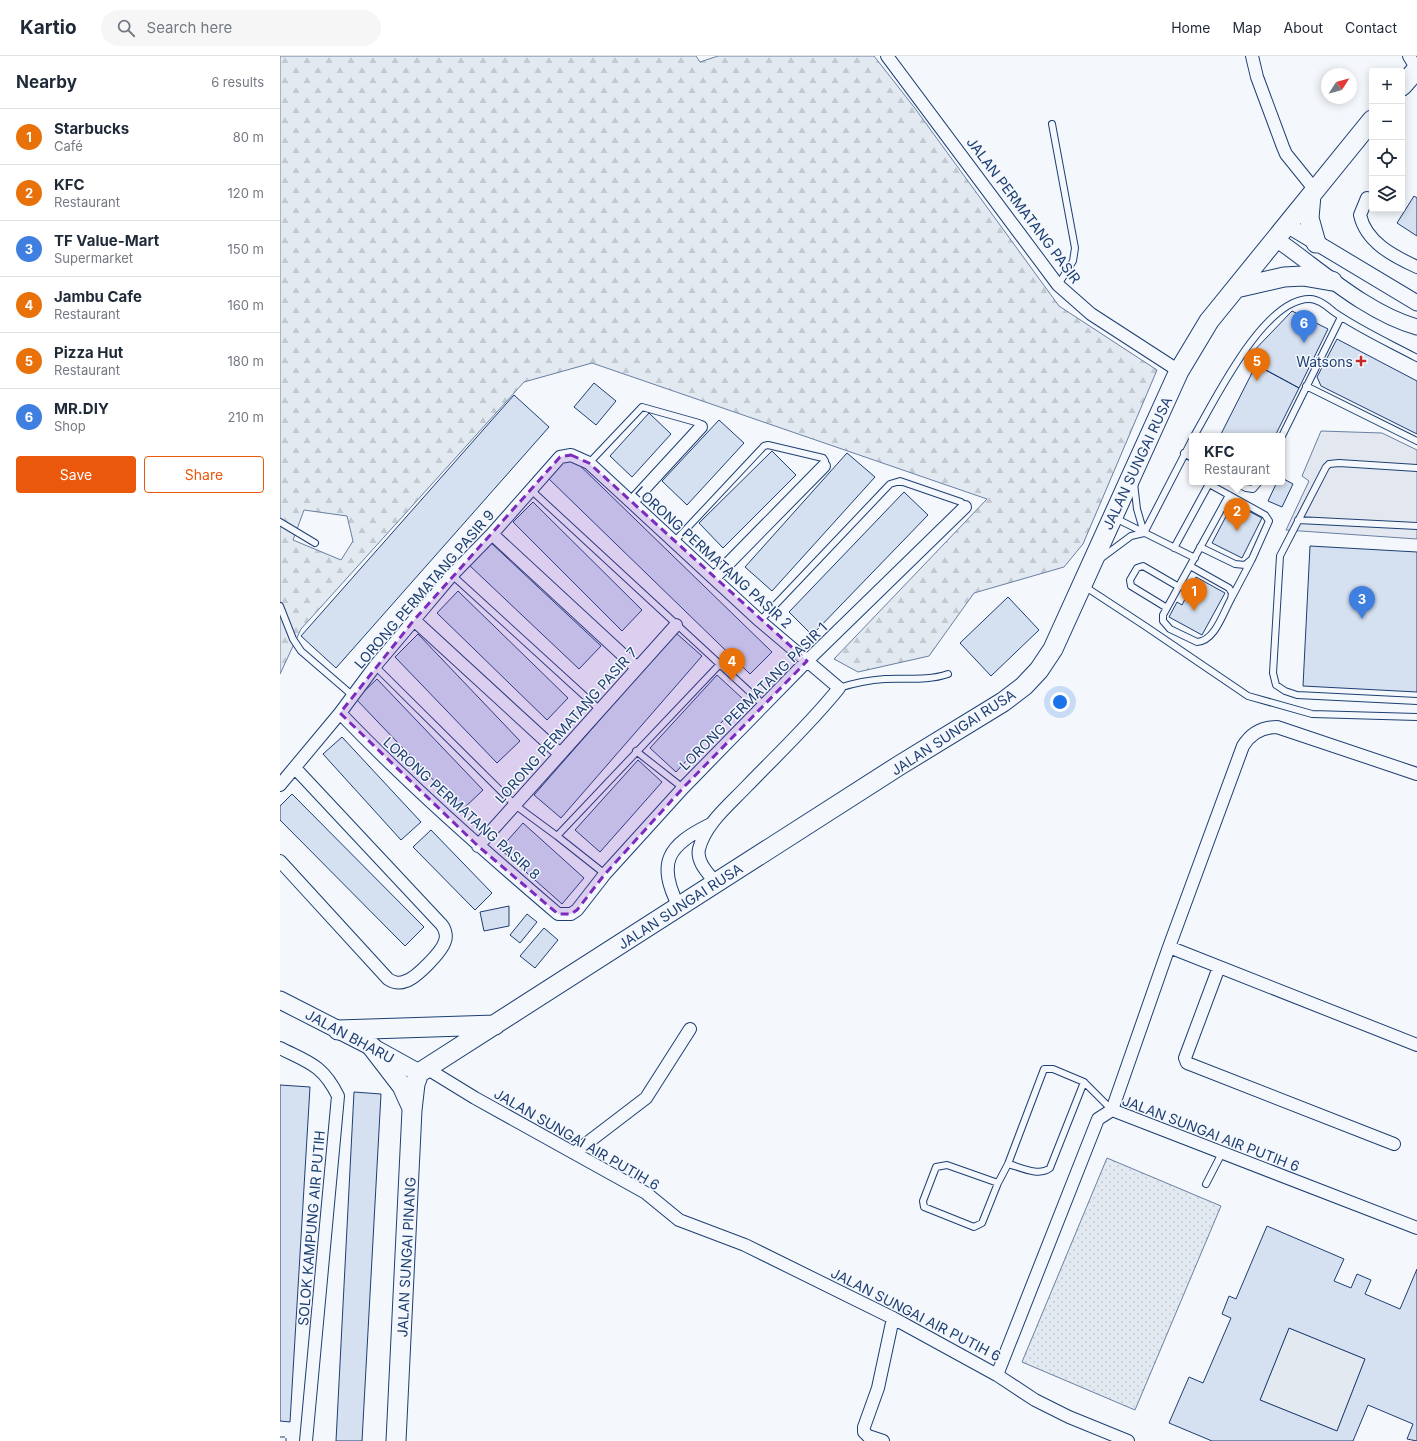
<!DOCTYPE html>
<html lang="en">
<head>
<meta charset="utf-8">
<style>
	:root { --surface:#fff; --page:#f6f6f7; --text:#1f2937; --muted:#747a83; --line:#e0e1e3; --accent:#ea580c }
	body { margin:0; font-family:Inter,sans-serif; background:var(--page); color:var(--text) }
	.controls { position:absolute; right:12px; top:12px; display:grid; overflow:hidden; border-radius:4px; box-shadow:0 2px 10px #0003 }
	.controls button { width:36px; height:36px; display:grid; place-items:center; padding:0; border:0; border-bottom:1px solid var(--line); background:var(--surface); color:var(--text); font:20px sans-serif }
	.compass { position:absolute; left:1041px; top:12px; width:36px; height:36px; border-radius:50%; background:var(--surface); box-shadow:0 2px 10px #0003; rotate:54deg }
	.you { position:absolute; left:780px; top:646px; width:14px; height:14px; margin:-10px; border:3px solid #fff; border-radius:50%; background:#1a73e8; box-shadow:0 0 0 6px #1a73e833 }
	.badge { display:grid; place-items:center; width:26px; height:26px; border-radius:50%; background:var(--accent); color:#fff; font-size:13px; font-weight:700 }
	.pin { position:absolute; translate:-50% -33px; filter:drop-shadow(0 1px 2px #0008) }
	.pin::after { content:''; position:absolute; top:21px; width:14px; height:12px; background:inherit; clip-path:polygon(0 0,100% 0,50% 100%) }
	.popup { position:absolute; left:909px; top:377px; width:96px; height:52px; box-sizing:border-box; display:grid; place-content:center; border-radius:4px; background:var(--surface); filter:drop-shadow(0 1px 3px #0005); font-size:13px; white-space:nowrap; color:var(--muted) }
	.popup b { font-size:15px; color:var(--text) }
	.popup::after { content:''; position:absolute; left:50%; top:100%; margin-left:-8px; border:8px solid transparent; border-top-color:var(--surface) }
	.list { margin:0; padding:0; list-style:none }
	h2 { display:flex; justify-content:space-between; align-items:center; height:52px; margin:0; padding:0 16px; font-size:17px }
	h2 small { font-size:13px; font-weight:400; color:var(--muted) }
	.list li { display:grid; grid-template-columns:26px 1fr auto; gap:12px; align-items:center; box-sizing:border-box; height:56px; padding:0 16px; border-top:1px solid var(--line) }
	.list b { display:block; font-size:15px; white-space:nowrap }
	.list p { margin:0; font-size:13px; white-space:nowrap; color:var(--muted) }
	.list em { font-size:13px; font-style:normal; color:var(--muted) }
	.actions { display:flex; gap:8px; padding:12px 16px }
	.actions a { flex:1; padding:9px 0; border:1px solid var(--accent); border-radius:4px; text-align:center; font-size:14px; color:var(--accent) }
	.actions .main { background:var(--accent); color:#fff }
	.icon { flex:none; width:22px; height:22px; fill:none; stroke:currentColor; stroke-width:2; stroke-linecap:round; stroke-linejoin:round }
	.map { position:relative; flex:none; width:1137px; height:1385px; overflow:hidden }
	header { display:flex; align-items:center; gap:24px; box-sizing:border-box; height:56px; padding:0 20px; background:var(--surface); border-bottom:1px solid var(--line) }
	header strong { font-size:19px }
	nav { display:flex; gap:22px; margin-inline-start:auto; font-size:14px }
	.search { width:280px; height:36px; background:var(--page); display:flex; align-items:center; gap:10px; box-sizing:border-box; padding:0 14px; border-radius:22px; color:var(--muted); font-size:15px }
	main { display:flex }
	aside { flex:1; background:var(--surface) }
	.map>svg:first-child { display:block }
	.grass { fill:url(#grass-dots); stroke:#687fa3 }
	.forest { fill:url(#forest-firs); stroke:#687fa3; fill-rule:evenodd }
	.pitch { fill:#e3e9f0; stroke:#687fa3 }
	.parking { fill:#e3e8f0; stroke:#687fa3 }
	.building { fill:#d5e0f0; stroke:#1d3f73; fill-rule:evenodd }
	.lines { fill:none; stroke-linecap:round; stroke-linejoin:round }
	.service-casing { stroke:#1d3f73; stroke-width:8 }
	.minor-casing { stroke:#1d3f73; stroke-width:14 }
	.tertiary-casing { stroke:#1d3f73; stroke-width:17 }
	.secondary-casing { stroke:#1d3f73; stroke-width:19 }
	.primary-casing { stroke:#1d3f73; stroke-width:21 }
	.service { stroke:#f4f7fb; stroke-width:6 }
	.minor { stroke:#f4f7fb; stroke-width:12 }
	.tertiary { stroke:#f4f7fb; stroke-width:15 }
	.secondary { stroke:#f4f7fb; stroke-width:17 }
	.primary { stroke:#f4f7fb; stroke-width:19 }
	.fence { stroke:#1d3f73; stroke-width:1; stroke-dasharray:5 2; stroke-linecap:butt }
	.marked { fill:#7b2cbf; fill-opacity:0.2; stroke:#7b2cbf; stroke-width:3; stroke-dasharray:8 5; stroke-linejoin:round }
	.poi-dot { fill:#c62828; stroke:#f4f7fb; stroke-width:1.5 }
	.labels { text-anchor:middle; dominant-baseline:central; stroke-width:3; stroke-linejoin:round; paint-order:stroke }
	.street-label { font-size:14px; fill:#1d3f73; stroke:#f4f7fb }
	.poi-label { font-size:14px; fill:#1d3f73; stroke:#f4f7fb; text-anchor:end }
</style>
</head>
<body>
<header>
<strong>Kartio</strong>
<div class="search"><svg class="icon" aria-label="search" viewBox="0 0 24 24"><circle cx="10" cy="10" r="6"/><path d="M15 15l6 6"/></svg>Search here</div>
<nav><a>Home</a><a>Map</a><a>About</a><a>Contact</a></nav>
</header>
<main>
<aside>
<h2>Nearby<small>6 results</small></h2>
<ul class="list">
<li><span class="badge" style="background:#e8710a">1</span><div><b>Starbucks</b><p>Café</p></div><em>80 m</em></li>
<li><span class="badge" style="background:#e8710a">2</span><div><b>KFC</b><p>Restaurant</p></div><em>120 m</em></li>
<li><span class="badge" style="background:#3f7fe0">3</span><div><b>TF Value-Mart</b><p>Supermarket</p></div><em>150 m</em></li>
<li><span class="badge" style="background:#e8710a">4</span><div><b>Jambu Cafe</b><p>Restaurant</p></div><em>160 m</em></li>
<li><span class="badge" style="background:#e8710a">5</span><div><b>Pizza Hut</b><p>Restaurant</p></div><em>180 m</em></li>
<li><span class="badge" style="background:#3f7fe0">6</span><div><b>MR.DIY</b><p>Shop</p></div><em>210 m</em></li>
</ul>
<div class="actions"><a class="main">Save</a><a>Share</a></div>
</aside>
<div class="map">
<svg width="1137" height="1385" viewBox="0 0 1137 1385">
	<defs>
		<pattern id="grass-dots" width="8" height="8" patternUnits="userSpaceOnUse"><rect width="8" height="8" fill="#e3e9f0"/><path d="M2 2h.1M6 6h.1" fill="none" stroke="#c2c9d1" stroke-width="1.8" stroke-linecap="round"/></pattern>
		<pattern id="forest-firs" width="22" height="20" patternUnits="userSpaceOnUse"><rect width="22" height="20" fill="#e3e9f0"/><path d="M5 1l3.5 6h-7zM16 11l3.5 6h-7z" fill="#c2c9d1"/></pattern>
	</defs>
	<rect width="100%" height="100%" fill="#f4f7fb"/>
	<path class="grass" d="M827,1102L941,1150L855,1354L742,1306Z"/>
	<path class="forest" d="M0,0H416L420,6L438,0H594L634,51L779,250L877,314L803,488L784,511L694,537L649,600L578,616L554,603L707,443L312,307L244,326L21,573L0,618ZM24,454L67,460L73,485L61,504L13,484Z"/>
	<path class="pitch" d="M1009,1272L1085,1303L1057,1375L980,1344Z"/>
	<path class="parking" d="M1041,375L1102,377L1137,394V483L1006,474L1029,425L1022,420Z"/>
	<path class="building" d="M1134,140L1137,142V180L1117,167Z
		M1012,255L1048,273L1019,332L966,303Z
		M1057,283L1137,325V378L1041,330L1037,321Z
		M976,309L1019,332L995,380H940Z
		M314,327L336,345L316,369L294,351Z
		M234,339L269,371L56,612L21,580Z
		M369,357L391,378L352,421L330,400Z
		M439,364L464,387L407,449L382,425Z
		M492,395L516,419L443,492L419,467Z
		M567,397L595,421L492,535L465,511Z
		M289,399L492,596L470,618L268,422Z
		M1002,422L1013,428L1002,451L988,445L997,426H1002Z
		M624,436L648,459L532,579L509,556Z
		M253,446L362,554L342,575L233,466Z
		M953,447L982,462L962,502L932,487Z
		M209,485L321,590L299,613L188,508Z
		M1030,490L1137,496V636L1023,630Z
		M916,521L945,537L922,579L889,561L897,546L902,549Z
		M178,535L288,642L267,664L157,557Z
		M728,541L759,574L711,620L680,587Z
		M396,577L422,600L281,762L254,739Z
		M138,578L240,685L217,707L115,601Z
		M437,619L463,643L396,716L370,692Z
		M97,623L203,734L182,754L76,643Z
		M62,681L141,766L121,784L43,698Z
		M358,704L382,726L320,796L295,774Z
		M12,738L144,871L125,890L0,764V750Z
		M243,767L304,822L282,848L220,793Z
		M151,774L212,837L195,854L133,791Z
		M229,850V870L204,875L200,856Z
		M247,858L257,866L240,887L230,879Z
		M264,872L278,884L255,912L240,900Z
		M0,1029L30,1031L10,1366L0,1365Z
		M74,1036L101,1038L82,1385H56Z
		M987,1170L1064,1203L1054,1225L1071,1232L1077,1218L1091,1224L1085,1238L1120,1253L1137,1213V1385L1127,1383L1133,1368L1088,1349L1073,1385H932L889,1367L909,1321L923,1327L951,1262L942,1258L949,1240L956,1243ZM1009,1272L1085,1303L1057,1375L980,1344Z"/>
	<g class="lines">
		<defs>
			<path id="service" d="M772,68L795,192L793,205L778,229
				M1026,330L1137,385
				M914,380C935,344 984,242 1030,243C1039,243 1048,251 1054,256C1080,274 1109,287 1137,302
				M1002,380L1061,261
				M904,397L912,402
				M309,407L362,351L419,367L421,371
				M1137,412L1059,407L1049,408L1046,411L1000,500L993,617L996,629L1005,635L1017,639L1137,645
				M954,426L966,432L973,433L979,426
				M854,427L857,453L864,477
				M251,434L484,649
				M835,462L915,502
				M1018,464L1137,470
				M0,466L35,487
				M394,486L484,390L488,389L543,402L545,405L544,410
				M920,491L955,508L965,509L972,503L989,465L985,459L929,428
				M894,492L930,426
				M820,503L851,480L864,477L912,384
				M910,510L949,532L952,537L951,543C943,557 935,585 917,586L890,573L883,565V559L949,439
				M172,519L320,654
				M804,530L865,570L968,640L1032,658L1137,661
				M952,541L971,505
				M0,550L13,583L21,595L72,639
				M887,552L851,530L850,524L857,512L863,510L899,531
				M480,565L610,428L620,425L681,446L685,451
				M95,610L235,749L277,780L325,818
				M559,632C574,627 589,624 605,623C626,622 648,625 668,618
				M356,695L403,732
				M277,780L440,608
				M728,1108C740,1111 759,1121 770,1112L804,1026
				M718,1127L667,1109L656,1111L643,1145L644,1151L694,1171L702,1167L718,1127L728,1108L764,1013H773L804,1026L832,1054
				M926,1128L942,1097"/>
			<path id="minor" d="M607,0L778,229L811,258L899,315
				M972,0L977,21L1003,91L1006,98L1035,134
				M1129,0L1137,13
				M1087,142L1080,159C1086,186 1113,200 1137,211
				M352,446L421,371
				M212,478L357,612
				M434,522L544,410
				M134,564L280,698
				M60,657C128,728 203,794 278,858H291L297,854L325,818L403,732L527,605L685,451
				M0,729L60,657L95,610L134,564L172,519L212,478L280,401L291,399L309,407L480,565L559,632C531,667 498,698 467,730C450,748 425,768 419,793C416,806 429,818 436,827
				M198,790L396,569
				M0,805L108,923C114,927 119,928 126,925C136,922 162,896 165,885C167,880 165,872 161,868L15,712
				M399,851C376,806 388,789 431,768
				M889,891L1137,989
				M939,911L905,1002L907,1007L1114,1088
				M0,992C28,1006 43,1009 58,1040L26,1385
				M146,1012L195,1042L366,1137L399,1164L465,1189L613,1262L717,1319L755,1344L789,1361L848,1385
				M832,1054L889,891L963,690C971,677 982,671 997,671L1137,718
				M832,1054L1137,1172
				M294,1097L366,1042L410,973
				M717,1319L818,1063L832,1054
				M603,1385L588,1380L584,1376V1371L598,1332L613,1262"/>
			<path id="tertiary" d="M1007,169L1137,247
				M996,183C1038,212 1086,257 1137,271"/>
			<path id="secondary" d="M0,944L92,991L139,1017"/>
			<path id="primary" d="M1122,30L1137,13
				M1031,139L1029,162L1036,187
				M956,232L1004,221L1023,220L1052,225
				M58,974L215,969
				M92,991L122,1030L132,1052
				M116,1385L132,1054L135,1028L139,1017L620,709L723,646L744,630L759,614L773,593L899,315L929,265L1092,64"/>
		</defs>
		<use href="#service" class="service-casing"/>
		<use href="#minor" class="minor-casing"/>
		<use href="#tertiary" class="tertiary-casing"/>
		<use href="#secondary" class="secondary-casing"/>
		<use href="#primary" class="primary-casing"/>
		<use href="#service" class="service"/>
		<use href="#minor" class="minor"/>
		<use href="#tertiary" class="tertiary"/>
		<use href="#secondary" class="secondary"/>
		<use href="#primary" class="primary"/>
		<path class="fence" d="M0,1381H6V1385"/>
	</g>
	<path class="marked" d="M291,399L309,407L527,605L403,732L325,818L297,854L291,858H278L198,790L60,657L134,564L280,401Z"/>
	<path class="poi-dot" d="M1079 299h4v4h4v4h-4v4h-4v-4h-4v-4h4z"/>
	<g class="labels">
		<g class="street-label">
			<text transform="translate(744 154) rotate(53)">JALAN PERMATANG PASIR</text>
			<text transform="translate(857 407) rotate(-65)">JALAN SUNGAI RUSA</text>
			<text transform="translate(434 501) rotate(42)">LORONG PERMATANG PASIR 2</text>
			<text transform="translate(144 533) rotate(-49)">LORONG PERMATANG PASIR 9</text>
			<text transform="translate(473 640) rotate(-45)">LORONG PERMATANG PASIR 1</text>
			<text transform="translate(286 669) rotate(-48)">LORONG PERMATANG PASIR 7</text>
			<text transform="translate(673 676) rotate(-33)">JALAN SUNGAI RUSA</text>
			<text transform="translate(182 752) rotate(42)">LORONG PERMATANG PASIR 8</text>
			<text transform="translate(400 850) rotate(-33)">JALAN SUNGAI RUSA</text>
			<text transform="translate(70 980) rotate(28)">JALAN BHARU</text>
			<text transform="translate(931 1077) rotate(21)">JALAN SUNGAI AIR PUTIH 6</text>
			<text transform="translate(297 1083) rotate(30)">JALAN SUNGAI AIR PUTIH 6</text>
			<text transform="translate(31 1172) rotate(-85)">SOLOK KAMPUNG AIR PUTIH</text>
			<text transform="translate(126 1201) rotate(-87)">JALAN SUNGAI PINANG</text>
			<text transform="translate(636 1258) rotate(27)">JALAN SUNGAI AIR PUTIH 6</text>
		</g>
		<g class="poi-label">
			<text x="1073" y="305">Watsons</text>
		</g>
	</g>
</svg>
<div class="controls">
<button>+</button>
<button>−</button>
<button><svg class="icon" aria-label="locate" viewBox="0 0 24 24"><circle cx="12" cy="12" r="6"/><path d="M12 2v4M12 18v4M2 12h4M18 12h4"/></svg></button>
<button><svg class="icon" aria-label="layers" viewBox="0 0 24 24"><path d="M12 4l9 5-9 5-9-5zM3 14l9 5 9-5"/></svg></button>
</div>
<svg class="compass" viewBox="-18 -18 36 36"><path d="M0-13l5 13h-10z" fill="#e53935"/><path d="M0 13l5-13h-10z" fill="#747a83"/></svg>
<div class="you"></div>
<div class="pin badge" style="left:914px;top:555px;background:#e8710a">1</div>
<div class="pin badge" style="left:957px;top:475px;background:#e8710a">2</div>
<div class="popup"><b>KFC</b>Restaurant</div>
<div class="pin badge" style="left:1082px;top:563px;background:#3f7fe0">3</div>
<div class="pin badge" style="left:452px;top:625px;background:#e8710a">4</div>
<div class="pin badge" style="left:977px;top:325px;background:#e8710a">5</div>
<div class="pin badge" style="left:1024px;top:287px;background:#3f7fe0">6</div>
</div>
</main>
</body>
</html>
